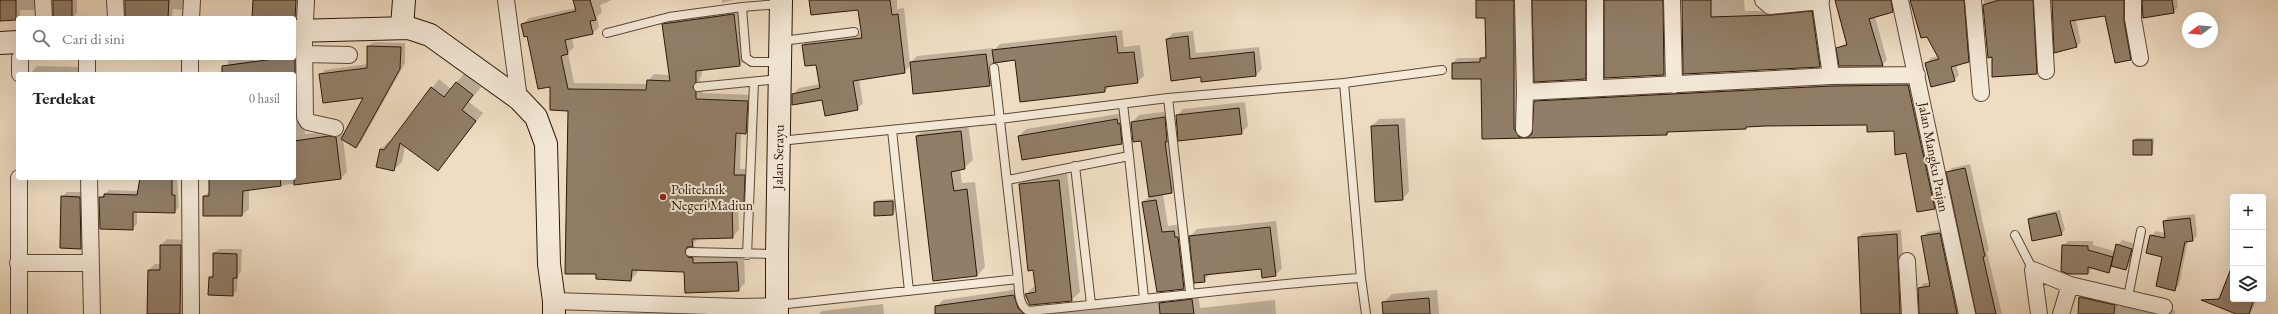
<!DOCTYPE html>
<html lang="id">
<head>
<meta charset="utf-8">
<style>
	:root { --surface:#fff; --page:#f6f6f6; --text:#202124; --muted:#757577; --line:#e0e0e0 }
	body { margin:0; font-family:"EB Garamond",serif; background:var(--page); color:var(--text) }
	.controls { position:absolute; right:12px; bottom:12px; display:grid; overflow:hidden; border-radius:4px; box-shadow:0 4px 16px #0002 }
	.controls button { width:36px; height:36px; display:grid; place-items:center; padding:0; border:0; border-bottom:1px solid var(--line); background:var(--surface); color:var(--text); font:20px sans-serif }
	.compass { position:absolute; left:2182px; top:12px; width:36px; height:36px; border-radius:50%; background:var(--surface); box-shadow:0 4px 16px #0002; rotate:254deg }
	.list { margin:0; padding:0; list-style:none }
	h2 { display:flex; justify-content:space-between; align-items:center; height:52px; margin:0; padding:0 16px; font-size:17px }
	h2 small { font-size:13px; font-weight:400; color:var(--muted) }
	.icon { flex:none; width:22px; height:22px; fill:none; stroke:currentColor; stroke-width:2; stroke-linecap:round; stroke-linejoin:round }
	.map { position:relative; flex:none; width:2278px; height:314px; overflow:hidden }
	.search { position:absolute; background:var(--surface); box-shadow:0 4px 16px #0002; left:16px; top:16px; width:280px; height:44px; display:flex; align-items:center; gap:10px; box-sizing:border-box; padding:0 14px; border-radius:4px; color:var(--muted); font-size:15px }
	.panel { position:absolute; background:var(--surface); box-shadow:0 4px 16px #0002; left:16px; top:72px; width:280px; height:108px; border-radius:4px }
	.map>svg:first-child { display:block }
	.shadow { fill:#0003 }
	.building { fill:#917e68; stroke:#2c1706 }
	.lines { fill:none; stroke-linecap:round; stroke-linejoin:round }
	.lane-casing { stroke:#5d4835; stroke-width:10 }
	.street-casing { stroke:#5d4835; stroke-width:18 }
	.secondary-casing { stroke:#2c1706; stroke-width:24 }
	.lane { stroke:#f5e9d8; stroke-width:8 }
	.street { stroke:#f5e9d8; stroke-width:16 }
	.secondary { stroke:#f5e9d8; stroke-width:22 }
	.poi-dot { fill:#8f2418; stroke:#f5e9d8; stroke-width:1.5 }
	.labels { text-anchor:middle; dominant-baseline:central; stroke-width:4; stroke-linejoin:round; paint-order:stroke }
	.street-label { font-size:14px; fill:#2c1706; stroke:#f5e9d8 }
	.poi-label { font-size:14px; fill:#2c1706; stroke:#f5e9d8; text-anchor:start }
</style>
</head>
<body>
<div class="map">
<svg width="2278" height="314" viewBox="0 0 2278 314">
	<rect width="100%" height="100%" fill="#efddc3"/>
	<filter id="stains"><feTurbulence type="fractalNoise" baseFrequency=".005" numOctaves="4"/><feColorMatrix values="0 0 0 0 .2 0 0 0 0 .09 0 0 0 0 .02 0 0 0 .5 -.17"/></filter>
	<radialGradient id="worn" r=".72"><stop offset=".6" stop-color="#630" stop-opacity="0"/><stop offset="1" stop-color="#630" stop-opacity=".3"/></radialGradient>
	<path class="shadow" d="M0,0H39V5L34,10H20V15L16,19L0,20Z
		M53,0H77V13L72,18H54Z
		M126,0H188L187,4L182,10L173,9L172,18H126Z
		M254,0H302L301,12L293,18H262Z
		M576,0H612L600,5L602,12L597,17L599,27L593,33L572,38L574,47L568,53L574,83L648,84V81L654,74L670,75L664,25L670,18L740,8L746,58L740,65L702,70V74L699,80L702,85V93L754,95L753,126L746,133H741L740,169H751L750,197L743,203L738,204L739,230L732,237L699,238L691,246L694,251H699L700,257L744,255L745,283L738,290L685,271L637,269V273L631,280L597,273L569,110L551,86L522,25L529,18L576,8Z
		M722,0H734L722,3Z
		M810,0H897V9L904,8L910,63L917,56L993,48V51L1000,44L1122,30L1124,47L1140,45L1144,76L1137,82L1111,85L1105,91L1016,59L994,62L996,78L989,85L911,65L904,72L859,79L863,103L857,109L823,99L793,94L799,88L820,84L817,64L803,45L809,39L862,33L859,9Z
		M1477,0H1518L1530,134L1533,132L1535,101L1540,97L1837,81H1913L1939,203L1934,208L1895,130L1868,124L1748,126L1746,128L1669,131L1667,134L1517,138L1482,78L1453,63L1457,58H1481L1487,54L1486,17Z
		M1534,0H1590V73L1585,78Z
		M1606,0H1667L1669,69L1664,74Z
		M1683,0H1744L1745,11H1776L1817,7L1824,61L1820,66L1684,73Z
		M1836,0H1897V6L1892,12L1875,17L1887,60L1882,65L1838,48L1847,42Z
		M1910,0H1969L1973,56L1968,62L1956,64L1959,75L1954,80L1926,63L1931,58L1939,56Z
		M1984,0H2037L2042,68L2037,73L1993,76V56L1988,57Z
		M2053,0H2128L2135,54L2130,59L2105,15L2076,20L2081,42L2076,47Z
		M2143,0H2177L2178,7L2174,12Z
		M1193,31L1196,53L1259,47L1262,69L1256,75L1201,76L1167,39L1173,33Z
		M373,42L405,43V63L361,142L356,146L343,139L347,172L341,178L249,189V209L242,215H204V196L210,191V178H294V74H269L267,60L270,58H294V43H301L297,75L305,134L342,131L343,137L365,96L320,75L325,70L368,64V47Z
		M228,58H254L253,74H228Z
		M37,66L80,67L79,74H30Z
		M464,74L481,87L469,102L483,113L438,170L405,146L402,162L394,170L381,149L389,141L391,142L439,79L451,89Z
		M1245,102L1248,126L1241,133L1177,116L1183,109Z
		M1171,111L1178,186L1171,192L1163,194L1168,226L1181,224L1191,281L1184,288L1143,202L1150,196L1142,139L1132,122L1139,115Z
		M1124,113L1128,136L1122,143L1019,136L1026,129Z
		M1405,118L1409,192L1402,199L1372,126L1379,119Z
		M968,123L973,160L964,168L960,169L962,183L975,182L985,267L977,276L917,136L925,128Z
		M2136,138H2154L2153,152L2151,154L2134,140Z
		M1970,164L1989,250L1987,252L2002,314H1977L1948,172L1952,168Z
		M1067,172L1080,292L1071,300L1031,304L1026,294L1036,285L1020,184L1029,176Z
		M140,178H177L179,207L174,212L137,211V224L132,229L100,198L109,190L139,191Z
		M67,192H84L85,243L81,248L62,197Z
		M895,199V212L892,214L875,202L877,200Z
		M2060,210L2065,230L2061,234L2029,219L2033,216Z
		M2195,214L2197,236L2193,240L2188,241L2179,285L2175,290L2163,256L2151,236L2156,231L2165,233L2164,222L2168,217Z
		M1276,221L1282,269L1275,275L1262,268L1211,273L1204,281L1190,236L1197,229Z
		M1945,229L1965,314H1920L1919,288L1924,283H1931L1923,237L1927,232Z
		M1901,230L1907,314H1862L1859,237L1863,233Z
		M167,239L186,240L185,314H148L149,270L155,264H161V245Z
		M2122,240L2136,244L2131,264L2126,269L2113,266L2108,272L2093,268L2088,273L2063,246L2068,241H2093V245L2114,251Z
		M219,249H242L241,272L238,275L237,290L232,295L210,278L214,273V253Z
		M2229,284L2233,285V299H2257L2250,314H2239L2218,306Z
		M1020,289L1025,302L1036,310H1079L1161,302L1166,297L1198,293L1200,308L1275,300L1276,314H938L937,306L943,300Z
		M1437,290L1439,314H1384V302L1392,294Z
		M2085,293L2119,301V308L2121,305L2168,312L2175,310V314H2079L2080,297Z
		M883,304L884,314H819L822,311Z
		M770,311V314H580Z"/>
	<path class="building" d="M0,0H16V20L0,21Z
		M53,0H72V18H53Z
		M125,0H169L168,18H125Z
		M253,0H296L295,18H252Z
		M573,0H590L596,20L590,21L593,34L565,40L568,54L561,56L568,89L646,90L647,80L670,81L662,24L734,14L740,66L696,71V82L693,87L696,92V99L748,101L746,134L736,133L734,175H745L744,204L732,205L733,238L692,239L693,247H687L685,252L688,257L693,258V263L737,262L739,291L685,293L684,272L632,270L631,281L596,279V274H565L568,111L550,110V87L538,89L527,36L524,37L521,24L576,11Z
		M809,0H890L892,15L898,14L905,73L853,81L858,110L825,116L822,100L792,105V94L820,88L816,65L805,66L802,45L862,38L858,10L811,15Z
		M1476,0H1514V129L1519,137H1528L1532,134L1534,101L1831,86L1908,85L1935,209L1917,212L1906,153L1895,155L1894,131L1867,132V125L1765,126L1746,127V129L1667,132V135L1482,139L1481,79H1452V63L1480,62V58H1486L1485,18H1476Z
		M1532,0H1586V79L1534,82Z
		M1604,0H1663L1664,75L1604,78Z
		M1682,0H1711V17L1771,15L1812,11L1820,67L1683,74Z
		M1835,0H1891L1893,12L1869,19L1883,66H1839L1836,48L1847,45Z
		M1910,0H1964L1969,62L1951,67L1955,81L1931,87L1925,63L1939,59L1927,37L1921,38Z
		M1999,0H2033L2037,74L1992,77V57L1988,58L1983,5Z
		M2052,0H2124V21L2131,60L2115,63L2105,16L2070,21L2077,47L2054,53Z
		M2142,0H2172L2174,13L2143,18Z
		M1116,36L1118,53L1134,52L1138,83L1105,87V92L1020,102L1015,60L994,63L992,50Z
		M1188,36L1190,59L1254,52L1256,76L1201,82V77L1171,81L1166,39Z
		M367,46L401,47L400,69L356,148L341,139L363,98L323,103L319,74L367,68Z
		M986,54L990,86L913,94L910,62Z
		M281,58H295V74H222V66Z
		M456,82L473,95L462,110L476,121L438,171L400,143L394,171L376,167L380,149L384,150L431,87L444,97Z
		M1239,108L1242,134L1178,141L1176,115Z
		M1165,117L1167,142H1165L1172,193L1149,197L1141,141L1133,142L1131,122Z
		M1117,119L1118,124L1120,123L1122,144L1022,160L1018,136Z
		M1398,125L1403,200L1375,202L1371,126Z
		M961,131L965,169L951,172L954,191L967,189L977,276L933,281L916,136Z
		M329,136L336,137L341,179L294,185V141Z
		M2133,140H2152V155H2133Z
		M1965,168L1985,256L1983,257L1996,314H1976L1946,172Z
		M140,178H172V195H175V213L133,212V230L100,229L99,197H104V194L137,195Z
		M209,178H280L281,186L243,191L242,216H203V196H209Z
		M1059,180L1072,301L1030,305L1025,294L1036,292L1033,270L1028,271L1019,184Z
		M61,196L80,197L81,249L60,248Z
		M1156,200L1162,232L1174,231L1175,237H1178L1184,289L1157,292L1142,202Z
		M893,201V215L874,216V202Z
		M2056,213L2062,235L2032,241L2028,219Z
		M2190,218L2193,241L2185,242L2175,291L2156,286L2162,257L2146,253L2150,235L2165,238L2163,221Z
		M1270,227L1276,276L1262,278L1261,269L1204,275L1205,282L1194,283L1189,236Z
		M1940,233L1957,314H1919L1918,288L1930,286L1921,236Z
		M1897,234L1900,314H1861L1858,237Z
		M2116,244L2132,249L2126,270L2111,266Z
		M160,245H181L180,314H147L148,270H160Z
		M2062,245L2088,246V250L2113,257L2109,273L2088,267V274H2068L2061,271Z
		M213,253L237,254V278H233V296L208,295L209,277H213Z
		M2232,266L2233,299H2254L2249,314H2236L2201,300L2219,299Z
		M1014,295L1018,308L1024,314H935V306Z
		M2079,297L2115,305L2114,314H2078Z
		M1429,298L1430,314H1383L1382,302Z
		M1192,299L1194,314H1160L1159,303Z"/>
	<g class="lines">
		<defs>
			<path id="lane" d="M607,33L669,17L742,7
				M782,41L854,32
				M778,62H752L746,58L742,7L779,4
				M994,68L1018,279C1019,289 1018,306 1029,311C1140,301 1250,285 1361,278L1344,83L1168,98
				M1344,83L1442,70
				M698,87L779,79
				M1123,104L1129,156
				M892,130L909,291
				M779,141L1000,119L1168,98L1190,292
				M1075,166L1091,304
				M1008,180L1129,156L1144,298
				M2015,235L2033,270
				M690,252L777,254
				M747,255L754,82
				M1361,278L1366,314
				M2128,297L2141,231
				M778,305L1018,279"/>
			<path id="street" d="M43,0L44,18
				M115,0L116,18
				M306,0L304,41L305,117L308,122L335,128
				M506,0L519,99
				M1523,0L1525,92L1831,76L1917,75
				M1595,0V88
				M1672,0L1674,85
				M1763,0L1770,6L1821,1
				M1820,0L1831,76
				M1900,0L1967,314
				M1973,0L1981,93
				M2042,0L2046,71
				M2133,0V19L2140,58
				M191,18L192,0
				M304,54L349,55
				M87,58V74
				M190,58V74
				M20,74V58
				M1524,129L1525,92
				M89,178L92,314
				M190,178L191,314
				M1907,261L1910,314
				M18,263H90
				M2033,270L2039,314
				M2033,270L2070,285
				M554,301L741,307L778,306
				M19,314V178
				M2061,314L2070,285L2164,307"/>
			<path id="secondary" d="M402,27L404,0
				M294,31L409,28L430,35L519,99L536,117L546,144L549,264L554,301V314
				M0,43L18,42
				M777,314V254L781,0"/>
		</defs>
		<use href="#lane" class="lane-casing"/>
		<use href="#street" class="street-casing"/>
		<use href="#secondary" class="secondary-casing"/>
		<use href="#lane" class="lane"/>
		<use href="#street" class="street"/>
		<use href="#secondary" class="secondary"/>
	</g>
	<circle class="poi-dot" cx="663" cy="197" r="4"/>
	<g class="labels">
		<g class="street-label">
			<text transform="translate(778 157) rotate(-89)">Jalan Serayu</text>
			<text transform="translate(1934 157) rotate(79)">Jalan Mangku Prajan</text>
		</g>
		<g class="poi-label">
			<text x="671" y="189">Politeknik<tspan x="671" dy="16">Negeri Madiun</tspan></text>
		</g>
	</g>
	<rect width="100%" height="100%" filter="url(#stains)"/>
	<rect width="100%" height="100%" fill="url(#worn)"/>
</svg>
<div class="controls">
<button>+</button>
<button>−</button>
<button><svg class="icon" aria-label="layers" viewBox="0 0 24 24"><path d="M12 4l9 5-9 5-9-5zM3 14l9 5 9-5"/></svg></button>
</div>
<svg class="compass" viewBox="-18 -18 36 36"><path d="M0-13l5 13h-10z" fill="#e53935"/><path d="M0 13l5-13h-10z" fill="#757577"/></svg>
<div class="search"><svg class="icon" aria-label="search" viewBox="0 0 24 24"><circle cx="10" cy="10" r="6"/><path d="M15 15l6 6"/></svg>Cari di sini</div>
<section class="panel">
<h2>Terdekat<small>0 hasil</small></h2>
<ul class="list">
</ul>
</section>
</div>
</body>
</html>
